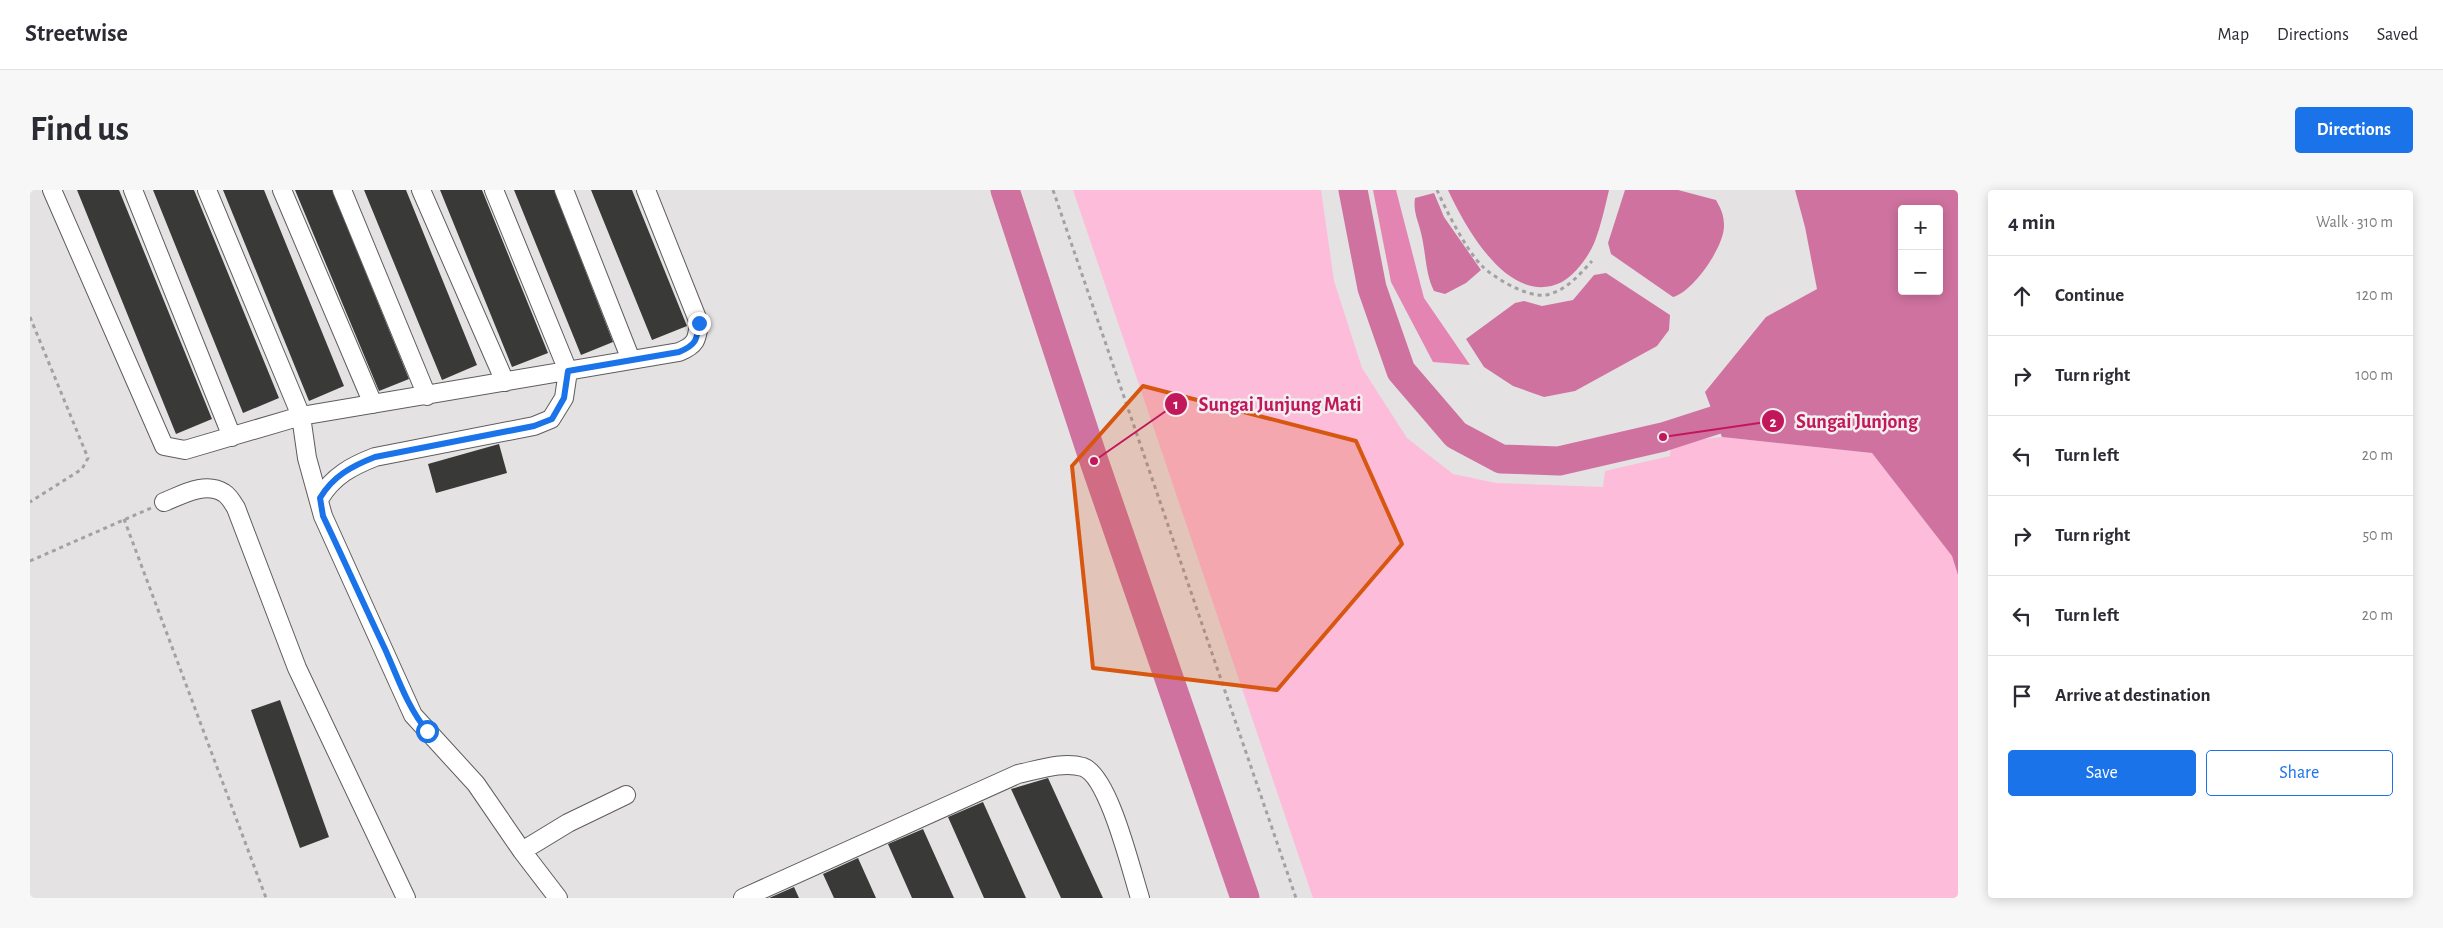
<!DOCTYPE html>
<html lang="en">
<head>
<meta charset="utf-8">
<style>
	:root { --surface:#fff; --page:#f7f7f7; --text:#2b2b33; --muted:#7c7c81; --line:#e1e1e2; --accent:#1a73e8 }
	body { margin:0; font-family:"Alegreya Sans",sans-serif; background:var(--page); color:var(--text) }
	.controls { position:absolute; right:15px; top:15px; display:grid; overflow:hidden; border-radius:5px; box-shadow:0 2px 12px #0003 }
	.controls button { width:45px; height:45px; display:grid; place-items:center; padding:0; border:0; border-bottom:1px solid var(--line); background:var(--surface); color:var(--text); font:25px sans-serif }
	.stop { position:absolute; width:15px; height:15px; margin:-11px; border:4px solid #1a73e8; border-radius:50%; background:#fff }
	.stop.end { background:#1a73e8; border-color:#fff; box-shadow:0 1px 5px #0008 }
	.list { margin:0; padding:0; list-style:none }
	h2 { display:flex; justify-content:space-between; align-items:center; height:65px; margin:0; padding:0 20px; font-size:21px }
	h2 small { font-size:16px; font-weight:400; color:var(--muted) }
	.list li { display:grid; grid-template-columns:32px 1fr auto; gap:15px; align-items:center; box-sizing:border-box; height:80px; padding:0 20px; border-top:1px solid var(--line) }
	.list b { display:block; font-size:19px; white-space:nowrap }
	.list em { font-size:16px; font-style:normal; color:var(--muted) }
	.actions { display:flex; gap:10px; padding:15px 20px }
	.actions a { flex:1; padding:11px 0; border:1px solid var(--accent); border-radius:5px; text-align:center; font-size:18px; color:var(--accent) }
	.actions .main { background:var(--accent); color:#fff }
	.icon { flex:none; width:28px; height:28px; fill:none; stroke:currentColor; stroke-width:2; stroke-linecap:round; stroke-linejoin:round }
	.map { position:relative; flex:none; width:1928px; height:708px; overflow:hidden; border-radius:5px }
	header { display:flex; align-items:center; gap:30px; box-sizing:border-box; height:70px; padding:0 25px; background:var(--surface); border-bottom:1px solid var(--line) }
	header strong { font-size:24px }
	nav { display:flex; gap:28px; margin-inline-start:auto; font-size:18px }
	.intro { display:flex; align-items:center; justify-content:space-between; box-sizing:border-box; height:120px; padding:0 30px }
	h1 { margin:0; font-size:35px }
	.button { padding:12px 22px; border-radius:5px; background:var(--accent); color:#fff; font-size:18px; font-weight:700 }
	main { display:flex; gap:30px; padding:0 30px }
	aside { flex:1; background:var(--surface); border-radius:5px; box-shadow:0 2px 12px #0003 }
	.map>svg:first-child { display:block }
	.green { fill:#fdbcd9 }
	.forest { fill:#e384b2 }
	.water { fill:#cf72a0; fill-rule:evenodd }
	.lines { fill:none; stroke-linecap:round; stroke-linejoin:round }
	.river { stroke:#cf72a0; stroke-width:29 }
	.building { fill:#393937 }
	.minor-casing { stroke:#5f5c5e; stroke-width:20 }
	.path { stroke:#a3a1a2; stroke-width:3; stroke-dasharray:4 4; stroke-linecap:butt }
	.minor { stroke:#fff; stroke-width:18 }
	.route { stroke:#1a73e8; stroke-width:6 }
	.marked { fill:#d75610; fill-opacity:0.2; stroke:#d75610; stroke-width:4; stroke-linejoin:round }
	.leader { fill:none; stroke:#c2185b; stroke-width:2 }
	.callout-dot { fill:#c2185b; stroke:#f2eff0; stroke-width:2 }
	.mark-label { font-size:15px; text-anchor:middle; font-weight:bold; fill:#fff }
	.callout-label { font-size:20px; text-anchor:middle; font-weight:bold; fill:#c2185b; stroke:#f2eff0; stroke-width:5; stroke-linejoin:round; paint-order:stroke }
</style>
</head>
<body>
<header>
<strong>Streetwise</strong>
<nav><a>Map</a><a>Directions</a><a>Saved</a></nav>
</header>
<div class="intro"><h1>Find us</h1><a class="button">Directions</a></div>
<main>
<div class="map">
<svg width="1928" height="708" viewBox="0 0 1928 708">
	<rect width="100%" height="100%" fill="#e5e2e3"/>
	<path class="green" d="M1043,0H1291L1304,91L1332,178L1377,248L1423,284L1466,293L1573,297L1575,281L1640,266L1641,253L1692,247L1842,263L1922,366L1928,385V708H1283Z"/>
	<path class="forest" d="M1343,0H1366L1394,108L1440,175L1403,172L1361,92Z"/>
	<path class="water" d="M1418,0H1579C1575,17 1571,35 1565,51C1559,66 1546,84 1532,92C1480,118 1436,39 1418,0Z
		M1595,0H1648L1686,10C1691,19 1694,25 1694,36C1694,57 1663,102 1643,107L1581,64L1578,53Z
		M1765,0H1928V385L1922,366L1842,263L1692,247L1675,202L1736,127L1787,99L1775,37ZM1872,19H1909V101H1872Z
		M1404,3L1414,27L1451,80L1436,93L1415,104L1404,101C1395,83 1396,62 1391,43C1388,30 1383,22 1385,8Z
		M1576,83L1640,125L1639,140L1627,156L1545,201L1514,207L1483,196L1454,177L1436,149L1485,113L1494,111L1512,116L1543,110L1564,85Z"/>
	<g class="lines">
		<path class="river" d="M975,0L1064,271L1215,708
			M1323,0L1342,98L1371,181L1426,245L1471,269L1529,271L1633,247L1723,218"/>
	</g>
	<path class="building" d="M47,0H89L182,229L146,244Z
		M123,0H164L249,208L213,223Z
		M193,0H234L314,196L279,211Z
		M265,0H302L379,189L349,201Z
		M334,0H376L447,175L412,190Z
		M410,0H452L518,163L482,177Z
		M484,0H524L583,152L551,165Z
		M561,0H602L657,136L622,150Z
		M469,254L477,283L406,303L398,274Z
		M250,510L299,647L270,658L221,520Z
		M1018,588L1073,708H1031L981,599Z
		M953,612L996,708H954L918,627Z
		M893,639L924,708H882L858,654Z
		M828,668L846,708H804L793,684Z
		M764,697L769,708H739Z"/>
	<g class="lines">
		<defs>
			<path id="minor" d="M22,0L134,256L155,260L271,226L649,162C666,155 667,150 669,133L616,0
				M103,0L202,247
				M177,0L271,226L277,268L293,326L383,525L446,594L492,661L528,708
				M252,0L343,214
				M312,0L397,206
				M391,0L475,192
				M534,0L601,170
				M290,308C303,286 322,276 345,267L504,236L521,229L534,208L538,181L464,0
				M134,312C152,305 175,291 194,303C199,306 203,313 206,318L267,478L376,708
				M492,661L538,633L596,605
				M713,708L988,584C1008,580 1032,571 1053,577C1079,586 1101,680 1110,708"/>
		</defs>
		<use href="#minor" class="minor-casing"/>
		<path class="path" d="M1023,0L1266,708
			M1407,0C1416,20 1436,60 1452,76C1464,88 1498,108 1516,105C1536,101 1549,85 1562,71
			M0,127L58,268L52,279L0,312
			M94,329L236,708
			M0,371L121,318"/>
		<use href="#minor" class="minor"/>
	</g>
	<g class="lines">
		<path class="route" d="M397,541C377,516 368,488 355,459C334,415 314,370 293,326L290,308C303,286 322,276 345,267L504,236L522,229L534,208L538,181L649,162C666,155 667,150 669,133"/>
	</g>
	<path class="marked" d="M1113,196L1326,251L1372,354L1247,500L1063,478L1042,276Z"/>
	<path class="leader" d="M1064 271L1146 214M1633 247L1743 231"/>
	<g class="callout-dot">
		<circle cx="1064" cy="271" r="5"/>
		<circle cx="1633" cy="247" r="5"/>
		<circle cx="1146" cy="214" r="12"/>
		<circle cx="1743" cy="231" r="12"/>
	</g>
	<g class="mark-label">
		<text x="1146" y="219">1</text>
		<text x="1743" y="237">2</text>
	</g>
	<g class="callout-label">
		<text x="1250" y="221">Sungai Junjung Mati</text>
		<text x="1827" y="238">Sungai Junjong</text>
	</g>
</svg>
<div class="controls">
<button>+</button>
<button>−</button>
</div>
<div class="stop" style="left:397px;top:541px"></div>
<div class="stop end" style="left:669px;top:133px"></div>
</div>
<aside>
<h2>4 min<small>Walk · 310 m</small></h2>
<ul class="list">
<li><svg class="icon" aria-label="ahead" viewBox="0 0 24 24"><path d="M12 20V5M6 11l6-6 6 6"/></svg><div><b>Continue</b></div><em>120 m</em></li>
<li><svg class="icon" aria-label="right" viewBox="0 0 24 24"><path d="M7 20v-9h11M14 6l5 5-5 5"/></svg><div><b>Turn right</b></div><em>100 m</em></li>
<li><svg class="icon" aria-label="left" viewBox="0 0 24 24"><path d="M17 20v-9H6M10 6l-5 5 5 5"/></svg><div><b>Turn left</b></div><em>20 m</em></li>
<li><svg class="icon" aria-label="right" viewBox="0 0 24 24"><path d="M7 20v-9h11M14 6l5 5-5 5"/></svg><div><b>Turn right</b></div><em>50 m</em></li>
<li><svg class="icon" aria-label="left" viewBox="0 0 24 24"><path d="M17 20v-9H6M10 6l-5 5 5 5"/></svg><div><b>Turn left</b></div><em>20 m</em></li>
<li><svg class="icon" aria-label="arrive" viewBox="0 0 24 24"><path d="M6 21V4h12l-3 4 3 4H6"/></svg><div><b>Arrive at destination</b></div></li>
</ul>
<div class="actions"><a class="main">Save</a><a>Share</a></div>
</aside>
</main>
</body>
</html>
